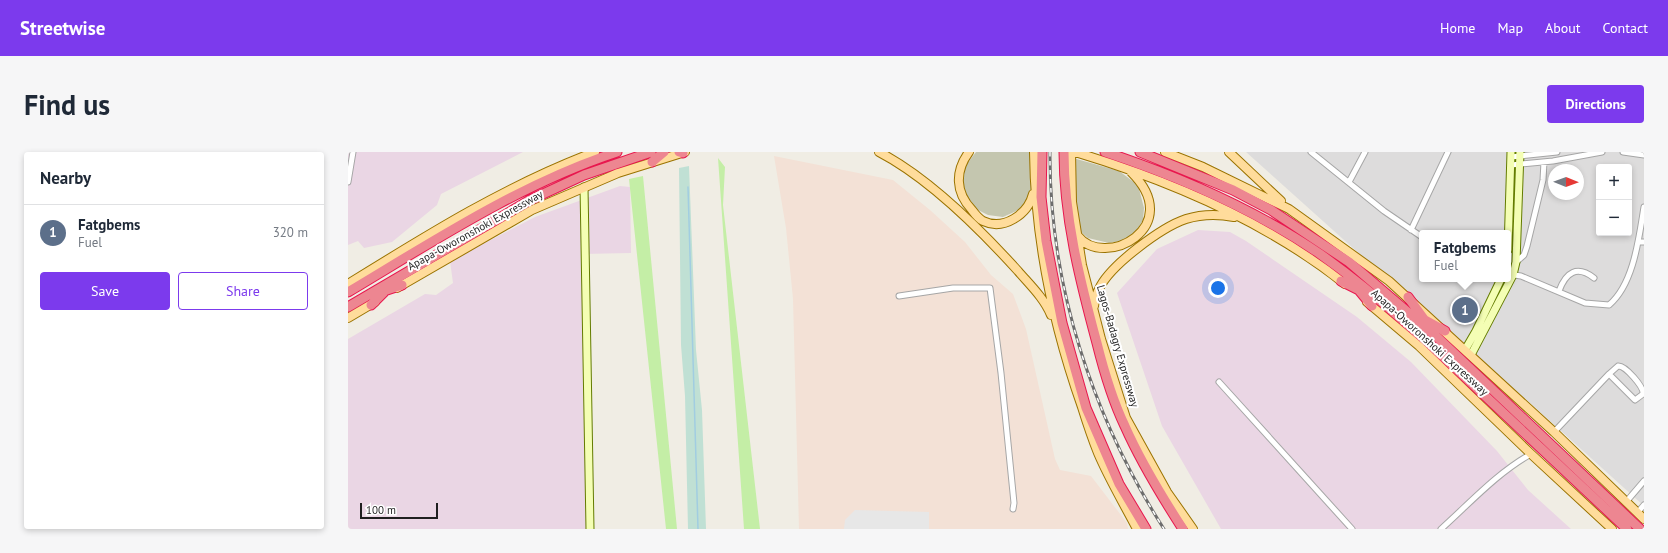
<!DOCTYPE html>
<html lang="en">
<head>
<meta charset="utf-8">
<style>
	:root { --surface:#fff; --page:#f6f6f7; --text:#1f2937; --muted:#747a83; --line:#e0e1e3; --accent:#7c3aed }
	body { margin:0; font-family:"PT Sans",sans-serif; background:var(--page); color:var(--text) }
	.controls { position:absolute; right:12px; top:12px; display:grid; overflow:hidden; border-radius:4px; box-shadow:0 2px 6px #0003 }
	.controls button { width:36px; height:36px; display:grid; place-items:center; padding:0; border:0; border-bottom:1px solid var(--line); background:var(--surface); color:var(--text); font:20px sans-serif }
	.compass { position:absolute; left:1200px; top:12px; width:36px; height:36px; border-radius:50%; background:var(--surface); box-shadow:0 2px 6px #0003; rotate:91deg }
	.scale { position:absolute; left:12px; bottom:10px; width:78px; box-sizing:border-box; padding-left:4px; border:2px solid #1f1f1f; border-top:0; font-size:11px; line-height:14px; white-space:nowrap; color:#1f1f1f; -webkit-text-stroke:3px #fff; paint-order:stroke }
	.you { position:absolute; left:870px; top:136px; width:14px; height:14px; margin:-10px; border:3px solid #fff; border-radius:50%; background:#1a73e8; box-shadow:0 0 0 6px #1a73e833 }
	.badge { display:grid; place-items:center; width:26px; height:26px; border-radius:50%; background:var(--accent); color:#fff; font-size:13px; font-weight:700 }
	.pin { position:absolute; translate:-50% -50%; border:2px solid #fff; box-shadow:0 1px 4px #0006 }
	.popup { position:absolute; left:1071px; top:78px; width:92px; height:52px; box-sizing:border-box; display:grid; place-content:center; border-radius:4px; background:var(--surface); filter:drop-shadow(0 1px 3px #0005); font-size:13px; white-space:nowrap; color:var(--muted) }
	.popup b { font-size:15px; color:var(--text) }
	.popup::after { content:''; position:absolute; left:50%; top:100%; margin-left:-8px; border:8px solid transparent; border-top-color:var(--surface) }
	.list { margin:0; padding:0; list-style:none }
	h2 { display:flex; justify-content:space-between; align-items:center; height:52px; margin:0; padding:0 16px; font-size:17px }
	h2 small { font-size:13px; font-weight:400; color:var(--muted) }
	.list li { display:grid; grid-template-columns:26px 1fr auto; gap:12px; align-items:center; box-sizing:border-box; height:56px; padding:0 16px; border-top:1px solid var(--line) }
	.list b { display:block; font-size:15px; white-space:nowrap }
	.list p { margin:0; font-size:13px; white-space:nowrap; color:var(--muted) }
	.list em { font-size:13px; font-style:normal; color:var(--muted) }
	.actions { display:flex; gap:8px; padding:12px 16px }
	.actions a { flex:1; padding:9px 0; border:1px solid var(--accent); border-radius:4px; text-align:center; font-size:14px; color:var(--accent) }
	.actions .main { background:var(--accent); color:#fff }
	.map { position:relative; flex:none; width:1296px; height:377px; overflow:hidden; border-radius:4px }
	header { display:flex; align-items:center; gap:24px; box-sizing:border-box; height:56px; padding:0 20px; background:var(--accent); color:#fff }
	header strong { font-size:19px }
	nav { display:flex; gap:22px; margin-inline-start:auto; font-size:14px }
	.intro { display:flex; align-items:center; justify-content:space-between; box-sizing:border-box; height:96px; padding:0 24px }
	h1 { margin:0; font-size:28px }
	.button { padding:10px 18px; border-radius:4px; background:var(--accent); color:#fff; font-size:14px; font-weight:700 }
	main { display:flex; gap:24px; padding:0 24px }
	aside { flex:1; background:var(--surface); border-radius:4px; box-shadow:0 2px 6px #0003 }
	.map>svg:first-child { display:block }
	.residential { fill:#dddcdc; fill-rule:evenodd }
	.industrial { fill:#ead6e4 }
	.military { fill:#f3e1d6 }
	.construction { fill:#c4c6af }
	.grass { fill:#c4eea6 }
	.wetland { fill:#c0e0d4 }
	.parking { fill:#e7e7e7 }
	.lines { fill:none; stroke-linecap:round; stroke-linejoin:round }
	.stream { stroke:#a1cde1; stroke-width:1.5 }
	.street-casing { stroke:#a6a6a6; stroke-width:7 }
	.secondary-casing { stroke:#647c00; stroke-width:9 }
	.primary-casing { stroke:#9a7300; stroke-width:10 }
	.highway-casing { stroke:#e8174e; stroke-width:11 }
	.street { stroke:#fff; stroke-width:5 }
	.secondary { stroke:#f4feb4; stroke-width:7 }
	.primary { stroke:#ffdc9b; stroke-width:8 }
	.highway { stroke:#ed8691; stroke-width:9 }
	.rail-casing { stroke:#6d6d6d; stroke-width:3 }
	.rail { stroke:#fff; stroke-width:1.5; stroke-dasharray:4.5; stroke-linecap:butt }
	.labels { text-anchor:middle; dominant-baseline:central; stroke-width:4; stroke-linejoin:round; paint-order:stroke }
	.street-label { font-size:11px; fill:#1f1f1f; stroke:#fff }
</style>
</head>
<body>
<header>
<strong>Streetwise</strong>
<nav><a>Home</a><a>Map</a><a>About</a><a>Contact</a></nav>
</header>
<div class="intro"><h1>Find us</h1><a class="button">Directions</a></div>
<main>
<aside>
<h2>Nearby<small></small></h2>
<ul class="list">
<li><span class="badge" style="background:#5c6f8a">1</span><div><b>Fatgbems</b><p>Fuel</p></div><em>320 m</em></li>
</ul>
<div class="actions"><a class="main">Save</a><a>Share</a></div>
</aside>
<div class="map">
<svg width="1296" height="377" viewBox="0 0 1296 377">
	<rect width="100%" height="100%" fill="#f0ede4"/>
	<path class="residential" d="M898,0H1296V354L1172,242L1025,114ZM1251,15H1281V81H1251ZM1206,18H1230V42H1206ZM1074,81H1160V127H1074Z"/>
	<path class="industrial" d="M0,0H175L93,42L89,53L44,90L16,96L10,89L0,93Z
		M272,34L282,35L283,101L234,102L240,377H0V187L77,142L88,143L105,131L102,109L187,65Z
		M850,78L882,80L898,89L1009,165L1063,210L1149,299L1180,338L1223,377H873L814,274L769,141L809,97Z"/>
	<path class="military" d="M426,4L545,28L582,58L617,90L643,123L665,142L678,177L707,307L712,318L743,324L779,371L780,377H451L445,147L438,76Z"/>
	<path class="construction" d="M628,0H683V39L673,57L655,65L640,63L628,57L619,47L614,37V24L618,13Z
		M725,6L771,19L790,33L796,56L795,68L788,80L778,88L761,91L740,86L732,79L729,70Z"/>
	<path class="grass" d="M370,6L377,15L375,53L412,377H396Z
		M295,24L329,377H318L281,27Z"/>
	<path class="wetland" d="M341,14L348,198L354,258L358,377H340L337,244L333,193L331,16Z"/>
	<path class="parking" d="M507,358L581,360V377H496L497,368Z"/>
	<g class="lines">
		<path class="stream" d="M340,35L350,377"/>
		<defs>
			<path id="street" d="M963,0L1036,59L1074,85
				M1275,0L1296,3
				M1163,5L1209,0
				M1163,13L1205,9L1254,0
				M0,30L5,0
				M1001,30L1017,0
				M1063,78L1100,0
				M1290,90H1296
				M1168,110L1176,103L1179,94L1195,28L1196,10
				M1160,122L1173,124L1237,151L1261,153C1286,132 1291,85 1296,55
				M1211,139C1218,120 1229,113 1246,126
				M551,144L605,136H642L653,221L666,351L665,357
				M871,230L1004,377
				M1206,280L1261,222L1270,214C1277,213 1296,235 1295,242L1287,248L1261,222
				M1278,350L1296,329
				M1289,361L1296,353
				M1093,377C1122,351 1149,321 1183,302"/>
			<path id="secondary" d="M236,35L242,377
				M1160,98L1163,0
				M1117,198L1128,179L1153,127
				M1123,203L1165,123L1168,110L1172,0"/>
			<path id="primary" d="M531,0C581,26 632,77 670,119C682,133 696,146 703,163
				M621,0C607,19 607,40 624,58C627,62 631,67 635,69C656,79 680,62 685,42
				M686,0C687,88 705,173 734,255C739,271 744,286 750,301C761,327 776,352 789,377
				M723,0L724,50L734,113L753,187L778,266L819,340L845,377
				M727,0C823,29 918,69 997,132
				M817,0L855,15L941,57L1041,129L1206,280L1296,367
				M881,0L933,49
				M730,84C756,118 839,75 783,20
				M0,132C79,83 159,33 247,0
				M49,136L184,58L270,21L337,0
				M1019,150L1071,194L1183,302L1264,377
				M746,154C747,148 748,142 751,137C762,113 814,75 838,67C854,62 870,62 886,65
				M0,166L27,150"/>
			<path id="highway" d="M331,0L335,1
				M694,0L693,45L698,89L714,171L738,256L771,332L798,377
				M716,0C716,65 732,128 749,191C756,219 764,247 777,274C792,308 815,346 835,377
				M757,0C832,25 906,57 972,102C1030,143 1082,192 1133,240C1182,286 1230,331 1279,377
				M792,0L885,38L923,58L1001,110L1090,186L1292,377
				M304,10L316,0
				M993,129L1015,140
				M1010,137L1024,154
				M0,140C87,88 172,32 269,0
				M30,141L54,133
				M1060,145L1081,174
				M23,153L36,140
				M0,155L182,48L236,23L303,0
				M1077,168L1097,179"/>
		</defs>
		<use href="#street" class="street-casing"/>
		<use href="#secondary" class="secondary-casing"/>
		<use href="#primary" class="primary-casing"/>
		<use href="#highway" class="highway-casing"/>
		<use href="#street" class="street"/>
		<use href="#secondary" class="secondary"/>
		<use href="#primary" class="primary"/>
		<use href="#highway" class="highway"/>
		<defs>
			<path id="rail" d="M702,0C701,133 745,266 816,377"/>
		</defs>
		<use href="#rail" class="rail-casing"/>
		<use href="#rail" class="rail"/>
	</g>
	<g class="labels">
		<g class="street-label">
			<text transform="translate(127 78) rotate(-29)">Apapa-Oworonshoki Expressway</text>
			<text transform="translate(1082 190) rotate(42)">Apapa-Oworonshoki Expressway</text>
			<text transform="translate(770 194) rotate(74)">Lagos-Badagry Expressway</text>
		</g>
	</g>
</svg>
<div class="controls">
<button>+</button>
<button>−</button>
</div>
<svg class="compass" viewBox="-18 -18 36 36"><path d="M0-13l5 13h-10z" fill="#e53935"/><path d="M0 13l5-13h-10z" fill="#747a83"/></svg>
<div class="scale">100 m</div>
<div class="you"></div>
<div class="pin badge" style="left:1117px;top:158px;background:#5c6f8a">1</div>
<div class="popup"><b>Fatgbems</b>Fuel</div>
</div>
</main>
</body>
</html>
